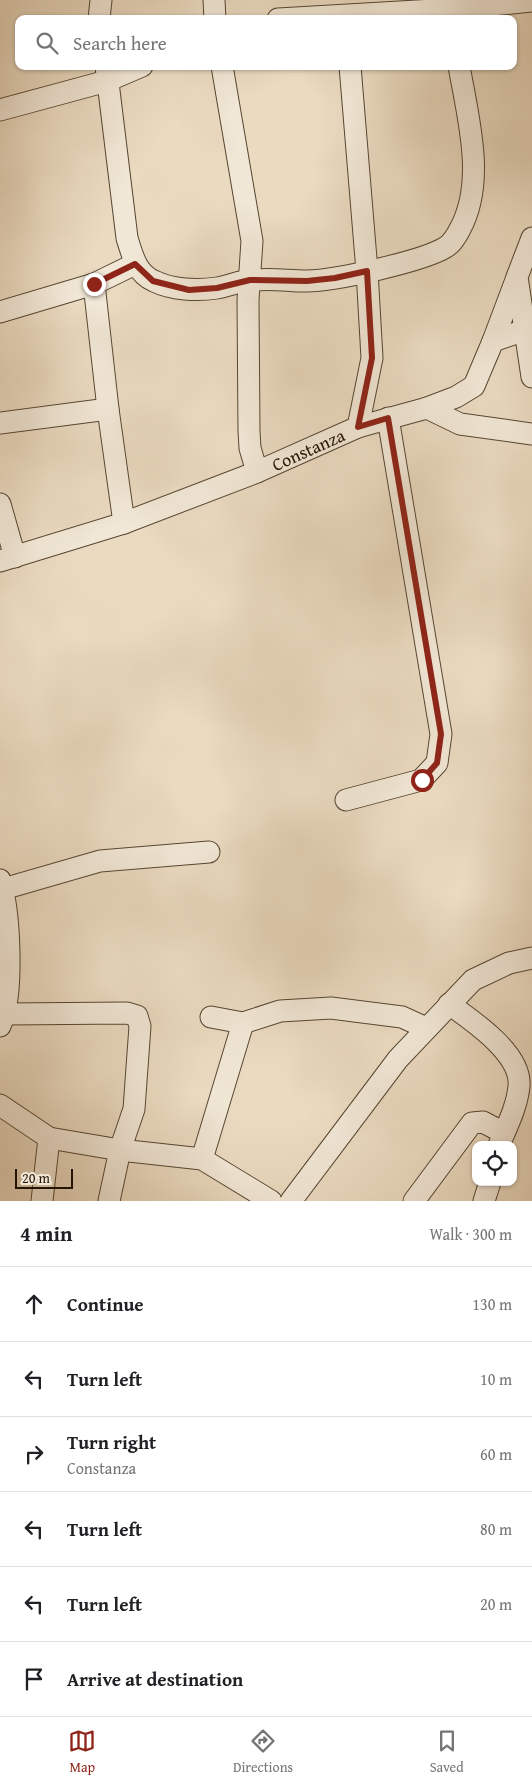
<!DOCTYPE html>
<html lang="en">
<head>
<meta charset="utf-8">
<style>
	:root { --surface:#fff; --page:#f6f6f6; --text:#202124; --muted:#757577; --line:#e0e0e0; --accent:#8f2418 }
	body { margin:0; font-family:"Gentium Book Plus",serif; background:var(--page); color:var(--text) }
	.controls { position:absolute; right:15px; bottom:15px; display:grid; overflow:hidden; border-radius:10px; box-shadow:0 1px 4px #0004 }
	.controls button { width:45px; height:45px; display:grid; place-items:center; padding:0; border:0; border-bottom:1px solid var(--line); background:var(--surface); color:var(--text); font:25px sans-serif }
	.scale { position:absolute; left:15px; bottom:12px; width:58px; box-sizing:border-box; padding-left:5px; border:2px solid #251402; border-top:0; font-size:14px; line-height:18px; white-space:nowrap; color:#251402; -webkit-text-stroke:4px #f1e7d6; paint-order:stroke }
	.stop { position:absolute; width:15px; height:15px; margin:-11px; border:4px solid #8f2418; border-radius:50%; background:#fff }
	.stop.end { background:#8f2418; border-color:#fff; box-shadow:0 1px 5px #0008 }
	.list { margin:0; padding:0; list-style:none }
	h2 { display:flex; justify-content:space-between; align-items:center; height:65px; margin:0; padding:0 20px; font-size:21px }
	h2 small { font-size:16px; font-weight:400; color:var(--muted) }
	.list li { display:grid; grid-template-columns:32px 1fr auto; gap:15px; align-items:center; box-sizing:border-box; height:75px; padding:0 20px; border-top:1px solid var(--line) }
	.list b { display:block; font-size:19px; white-space:nowrap }
	.list p { margin:0; font-size:16px; white-space:nowrap; color:var(--muted) }
	.list em { font-size:16px; font-style:normal; color:var(--muted) }
	.icon { flex:none; width:28px; height:28px; fill:none; stroke:currentColor; stroke-width:2; stroke-linecap:round; stroke-linejoin:round }
	.map { position:relative; flex:none; width:532px; height:1201px; overflow:hidden }
	.search { position:absolute; background:var(--surface); box-shadow:0 1px 4px #0004; left:15px; right:15px; top:15px; height:55px; display:flex; align-items:center; gap:12px; box-sizing:border-box; padding:0 18px; border-radius:10px; color:var(--muted); font-size:19px }
	.sheet { height:515px; background:var(--surface) }
	nav { display:flex; justify-content:space-around; align-items:center; box-sizing:border-box; height:70px; border-top:1px solid var(--line); background:var(--surface); font-size:14px; color:var(--muted) }
	nav a { display:grid; justify-items:center; gap:2px }
	nav .on { color:var(--accent) }
	.map>svg:first-child { display:block }
	.lines { fill:none; stroke-linecap:round; stroke-linejoin:round }
	.street-casing { stroke:#564632; stroke-width:23 }
	.street { stroke:#f1e7d6; stroke-width:21 }
	.route { stroke:#8f2418; stroke-width:6 }
	.labels { text-anchor:middle; dominant-baseline:central; stroke-width:4; stroke-linejoin:round; paint-order:stroke }
	.street-label { font-size:18px; fill:#251402; stroke:#f1e7d6 }
</style>
</head>
<body>
<div class="map">
<svg width="532" height="1201" viewBox="0 0 532 1201">
	<rect width="100%" height="100%" fill="#eadac0"/>
	<filter id="stains"><feTurbulence type="fractalNoise" baseFrequency=".004" numOctaves="4"/><feColorMatrix values="0 0 0 0 .2 0 0 0 0 .09 0 0 0 0 .02 0 0 0 .5 -.17"/></filter>
	<radialGradient id="worn" r=".72"><stop offset=".6" stop-color="#630" stop-opacity="0"/><stop offset="1" stop-color="#630" stop-opacity=".3"/></radialGradient>
	<g class="lines">
		<defs>
			<g id="street">
				<path d="M214,0L215,19"/>
				<path d="M99,19L101,0"/>
				<path d="M278,19L451,9L532,1"/>
				<path d="M106,66L127,238C132,254 136,273 154,281C172,290 197,291 217,288C229,286 241,280 254,280C272,278 289,281 307,281C334,281 424,261 446,247C451,244 457,235 460,229C486,181 468,118 459,66"/>
				<path d="M222,66L252,241L248,300L249,431L250,448L257,472"/>
				<path d="M350,66L367,271L372,358L358,427"/>
				<path d="M0,110L107,81L142,66"/>
				<path d="M532,238L517,277L525,330L532,328"/>
				<path d="M94,284L108,409L124,523"/>
				<path d="M0,312L94,284L135,264"/>
				<path d="M493,341L516,280"/>
				<path d="M427,408L460,424L532,434"/>
				<path d="M0,423L108,409"/>
				<path d="M0,504L15,557"/>
				<path id="s1" d="M0,561L124,523L257,472L358,427L427,408L456,397L474,386L493,341L525,330L532,377"/>
				<path d="M346,800L421,780L437,763L441,734L388,418"/>
				<path d="M0,880C10,913 14,995 0,1026"/>
				<path d="M3,889L100,861L209,852"/>
				<path d="M449,1004C473,1021 522,1054 519,1086C517,1107 507,1126 499,1145"/>
				<path d="M6,1014L127,1013L137,1016L140,1026L134,1109L120,1150L109,1201"/>
				<path d="M211,1017L243,1023L280,1011L331,1008L402,1017L426,1028"/>
				<path d="M0,1105L49,1138L120,1150L202,1159L271,1201"/>
				<path d="M202,1159L243,1023"/>
				<path d="M42,1201L49,1138"/>
				<path d="M291,1201L398,1059L473,980L509,963L532,958"/>
				<path d="M414,1201L472,1123L483,1122L504,1133"/>
				<path d="M484,1201L490,1182"/>
			</g>
		</defs>
		<use href="#street" class="street-casing"/>
		<use href="#street" class="street"/>
	</g>
	<g class="lines">
		<path class="route" d="M94,284L135,264L153,281L189,290L217,288L250,280L307,281L335,278L367,271L372,358L358,427L388,418L441,734L437,763L422,780"/>
	</g>
	<g class="labels">
		<g class="street-label">
			<text stroke="none"><textPath href="#s1" startOffset="328">Constanza</textPath></text>
		</g>
	</g>
	<rect width="100%" height="100%" filter="url(#stains)"/>
	<rect width="100%" height="100%" fill="url(#worn)"/>
</svg>
<div class="controls">
<button><svg class="icon" aria-label="locate" viewBox="0 0 24 24"><circle cx="12" cy="12" r="6"/><path d="M12 2v4M12 18v4M2 12h4M18 12h4"/></svg></button>
</div>
<div class="scale">20 m</div>
<div class="stop" style="left:422px;top:780px"></div>
<div class="stop end" style="left:94px;top:284px"></div>
<div class="search"><svg class="icon" aria-label="search" viewBox="0 0 24 24"><circle cx="10" cy="10" r="6"/><path d="M15 15l6 6"/></svg>Search here</div>
</div>
<section class="sheet">
<h2>4 min<small>Walk · 300 m</small></h2>
<ul class="list">
<li><svg class="icon" aria-label="ahead" viewBox="0 0 24 24"><path d="M12 20V5M6 11l6-6 6 6"/></svg><div><b>Continue</b></div><em>130 m</em></li>
<li><svg class="icon" aria-label="left" viewBox="0 0 24 24"><path d="M17 20v-9H6M10 6l-5 5 5 5"/></svg><div><b>Turn left</b></div><em>10 m</em></li>
<li><svg class="icon" aria-label="right" viewBox="0 0 24 24"><path d="M7 20v-9h11M14 6l5 5-5 5"/></svg><div><b>Turn right</b><p>Constanza</p></div><em>60 m</em></li>
<li><svg class="icon" aria-label="left" viewBox="0 0 24 24"><path d="M17 20v-9H6M10 6l-5 5 5 5"/></svg><div><b>Turn left</b></div><em>80 m</em></li>
<li><svg class="icon" aria-label="left" viewBox="0 0 24 24"><path d="M17 20v-9H6M10 6l-5 5 5 5"/></svg><div><b>Turn left</b></div><em>20 m</em></li>
<li><svg class="icon" aria-label="arrive" viewBox="0 0 24 24"><path d="M6 21V4h12l-3 4 3 4H6"/></svg><div><b>Arrive at destination</b></div></li>
</ul>
</section>
<nav>
<a class="on"><svg class="icon" aria-label="map" viewBox="0 0 24 24"><path d="M3 6l6-2 6 2 6-2v14l-6 2-6-2-6 2zM9 4v14M15 6v14"/></svg>Map</a>
<a><svg class="icon" aria-label="directions" viewBox="0 0 24 24"><path d="M12 3l9 9-9 9-9-9zM9 14v-3h6M13 9l2 2-2 2"/></svg>Directions</a>
<a><svg class="icon" aria-label="saved" viewBox="0 0 24 24"><path d="M7 4h10v16l-5-4-5 4z"/></svg>Saved</a>
</nav>
</body>
</html>
